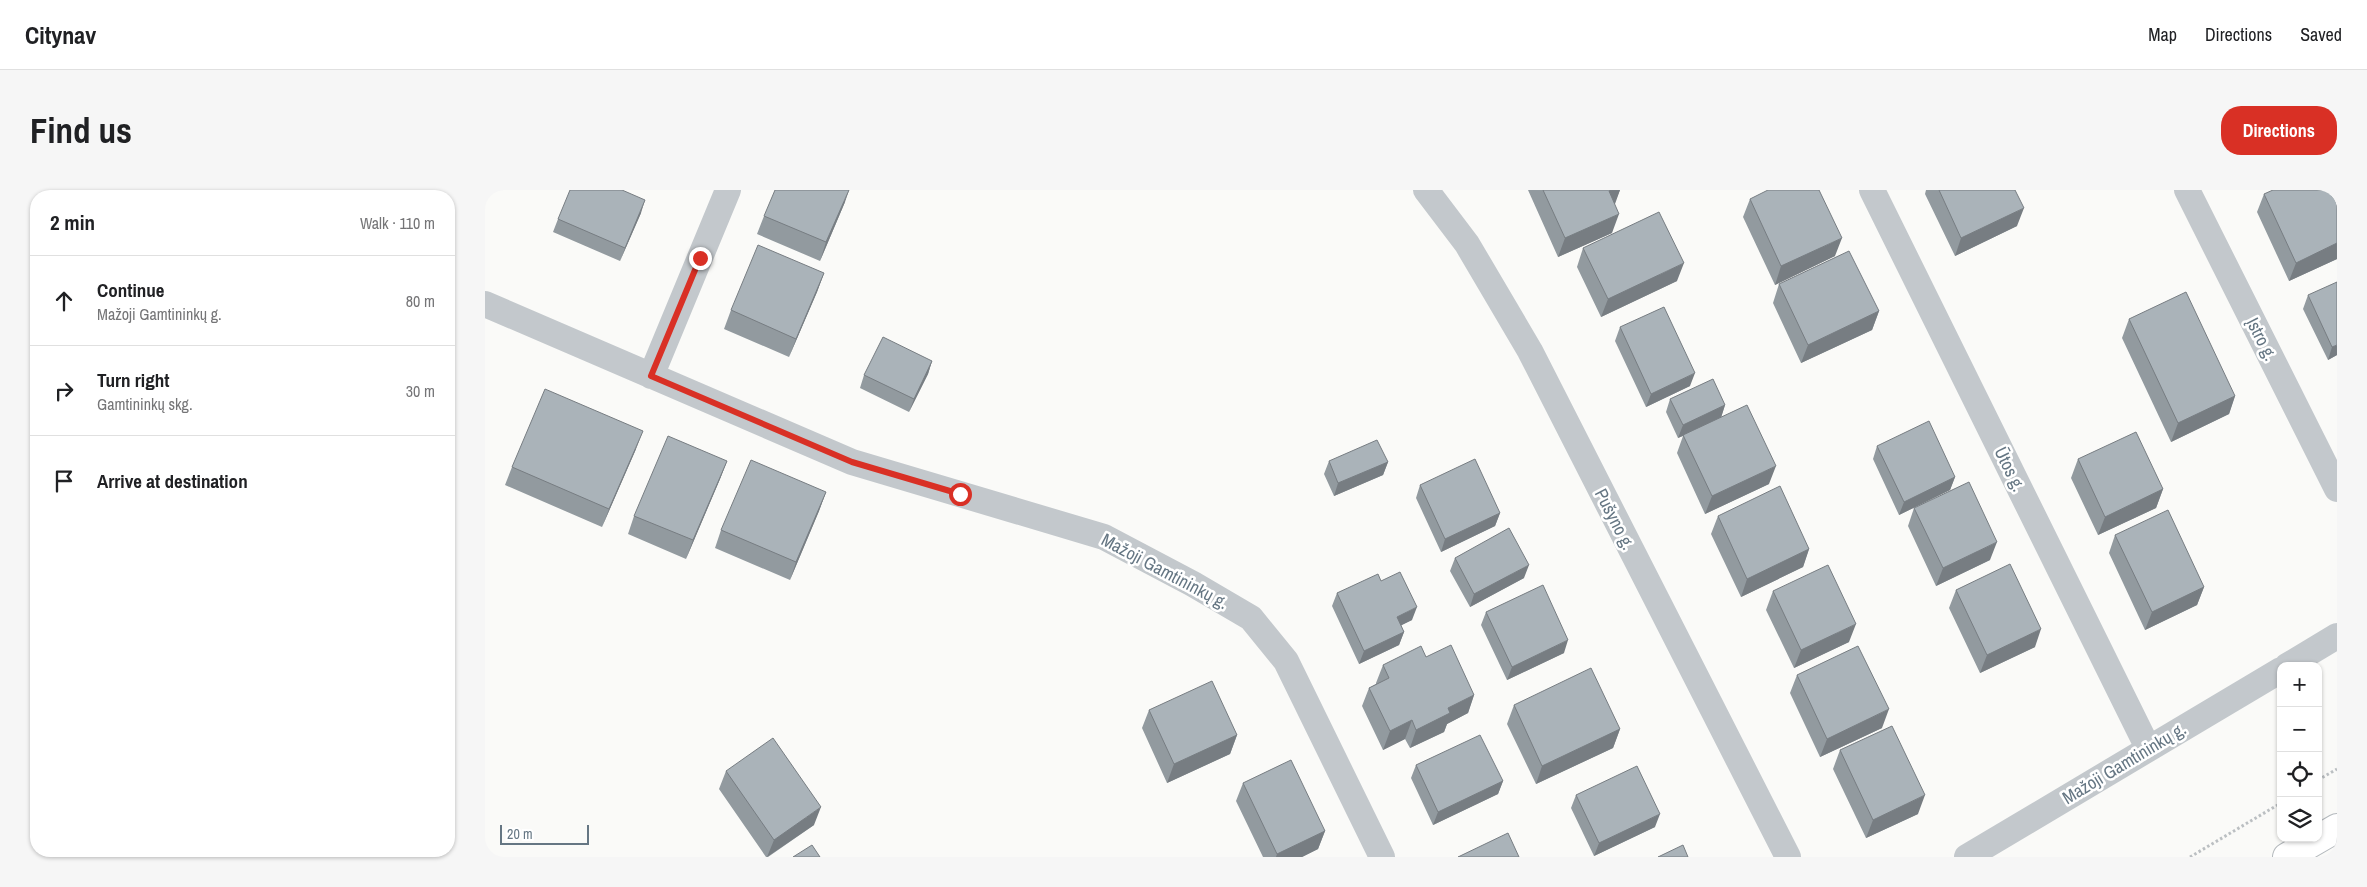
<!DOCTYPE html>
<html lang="en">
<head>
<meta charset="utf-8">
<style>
	:root { --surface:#fff; --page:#f6f6f6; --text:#202124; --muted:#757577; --line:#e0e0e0; --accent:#d93025 }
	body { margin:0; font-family:"Archivo Narrow",sans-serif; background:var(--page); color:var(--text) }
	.controls { position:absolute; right:15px; bottom:15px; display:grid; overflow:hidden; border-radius:10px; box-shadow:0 1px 4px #0004 }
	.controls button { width:45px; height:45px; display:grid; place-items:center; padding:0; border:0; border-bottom:1px solid var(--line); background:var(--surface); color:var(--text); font:25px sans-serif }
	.scale { position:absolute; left:15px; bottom:12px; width:89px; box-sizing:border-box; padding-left:5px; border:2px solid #657683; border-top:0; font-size:14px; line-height:18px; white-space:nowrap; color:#657683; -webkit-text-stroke:4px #fff; paint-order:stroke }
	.stop { position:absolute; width:15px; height:15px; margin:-11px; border:4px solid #d93025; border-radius:50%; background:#fff }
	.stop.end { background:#d93025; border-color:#fff; box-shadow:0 1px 5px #0008 }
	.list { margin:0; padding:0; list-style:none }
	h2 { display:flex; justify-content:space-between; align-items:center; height:65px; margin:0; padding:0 20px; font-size:21px }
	h2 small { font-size:16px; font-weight:400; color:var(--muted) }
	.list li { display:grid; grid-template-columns:32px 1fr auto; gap:15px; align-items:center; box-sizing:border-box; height:90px; padding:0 20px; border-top:1px solid var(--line) }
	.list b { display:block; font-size:19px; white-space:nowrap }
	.list p { margin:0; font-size:16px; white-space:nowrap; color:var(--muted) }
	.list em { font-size:16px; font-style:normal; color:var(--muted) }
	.icon { flex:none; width:28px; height:28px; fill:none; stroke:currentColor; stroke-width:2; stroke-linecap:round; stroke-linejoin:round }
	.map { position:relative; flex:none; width:1852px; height:667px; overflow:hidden; border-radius:20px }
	header { display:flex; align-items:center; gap:30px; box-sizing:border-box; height:70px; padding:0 25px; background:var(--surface); border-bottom:1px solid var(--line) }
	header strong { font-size:24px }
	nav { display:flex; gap:28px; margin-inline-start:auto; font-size:18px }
	.intro { display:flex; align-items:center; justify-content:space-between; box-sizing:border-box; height:120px; padding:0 30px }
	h1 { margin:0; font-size:35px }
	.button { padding:12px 22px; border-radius:20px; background:var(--accent); color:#fff; font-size:18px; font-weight:700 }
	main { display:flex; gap:30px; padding:0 30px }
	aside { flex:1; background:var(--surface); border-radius:20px; box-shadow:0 1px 4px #0004 }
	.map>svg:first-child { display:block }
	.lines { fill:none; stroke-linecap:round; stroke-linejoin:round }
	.trunk-casing { stroke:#b4b9bd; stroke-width:30 }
	.path { stroke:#bbbfc2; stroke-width:3; stroke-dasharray:2.5 2.5; stroke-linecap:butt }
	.minor { stroke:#c3c8cc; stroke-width:26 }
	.trunk { stroke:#fff; stroke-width:28 }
	.wall { fill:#929a9f }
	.shaded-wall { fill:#777d82 }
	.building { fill:#aab3b9; stroke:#777d82 }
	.route { stroke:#d93025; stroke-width:6 }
	.labels { text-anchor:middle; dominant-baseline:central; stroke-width:5; stroke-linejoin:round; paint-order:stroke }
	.street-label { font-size:18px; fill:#657683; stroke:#fff }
</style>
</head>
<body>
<header>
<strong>Citynav</strong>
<nav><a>Map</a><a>Directions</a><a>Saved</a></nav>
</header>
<div class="intro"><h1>Find us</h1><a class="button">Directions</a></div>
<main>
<aside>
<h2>2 min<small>Walk · 110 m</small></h2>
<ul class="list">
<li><svg class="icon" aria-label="ahead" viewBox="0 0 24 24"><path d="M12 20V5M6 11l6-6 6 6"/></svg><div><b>Continue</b><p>Mažoji Gamtininkų g.</p></div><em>80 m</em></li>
<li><svg class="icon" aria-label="right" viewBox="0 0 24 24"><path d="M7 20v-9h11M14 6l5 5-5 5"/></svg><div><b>Turn right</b><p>Gamtininkų skg.</p></div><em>30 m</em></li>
<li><svg class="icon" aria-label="arrive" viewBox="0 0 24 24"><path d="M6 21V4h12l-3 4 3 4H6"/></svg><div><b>Arrive at destination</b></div></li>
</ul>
</aside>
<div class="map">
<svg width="1852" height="667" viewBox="0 0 1852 667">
	<rect width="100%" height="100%" fill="#fafaf8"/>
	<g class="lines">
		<defs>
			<path id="trunk" d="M1802,667L1852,638"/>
		</defs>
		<use href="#trunk" class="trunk-casing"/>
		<path class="path" d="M1833,590L1852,579
			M1705,667L1796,613"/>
		<path class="minor" d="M941,0L982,54L1045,161L1303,667
			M1387,0L1663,558
			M1702,0L1852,299
			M0,114L367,272L619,347L708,394L766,428L801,471L897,667
			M166,186L243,0
			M1802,476L1852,446
			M1482,667L1796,480"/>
		<use href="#trunk" class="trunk"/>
	</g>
	<path class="wall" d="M1043,0H1135L1129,14L1127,43L1073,67Z
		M1441,0H1530L1532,36L1470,66L1440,4Z
		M1779,4L1852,6V69L1804,91L1772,22Z
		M1265,9L1350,66L1290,95L1258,27Z
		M360,12L335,71L272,44L279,26Z
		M156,23L135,71L68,42L73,29Z
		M1098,58L1192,91L1116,127L1092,77Z
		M339,83L332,102L304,167L239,139L246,120Z
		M1294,94L1394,121L1387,140L1316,173L1288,113Z
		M1823,105L1852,165L1843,170L1818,119Z
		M1644,129L1750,206L1744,224L1686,252L1637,148Z
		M1135,137L1205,196L1161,217L1130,151Z
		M447,171L443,184L424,222L375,198L379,185Z
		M1185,209L1240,215L1236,227L1284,294L1220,324L1192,263L1198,246L1193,248L1181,222Z
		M1392,256L1470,287L1465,300L1414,325L1388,269Z
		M151,259L117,337L20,295L27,277Z
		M1593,269L1678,299L1671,318L1613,345L1586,288Z
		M242,271L235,289L201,369L143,344L149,326Z
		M844,271L903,272L898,285L849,306L839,284Z
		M935,295L1015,323L1010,336L956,362L931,308Z
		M341,302L334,321L305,390L230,358L236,340Z
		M1429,318L1505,370L1451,396L1423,336Z
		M1233,326L1324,359L1318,377L1256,407L1226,344Z
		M1630,345L1719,397L1712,415L1660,440L1624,363Z
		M970,368L1039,388L985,417L965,381Z
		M896,391L927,430L916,435L919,442L914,455L874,474L847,416L852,403Z
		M1471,400L1550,457L1495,483L1464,418Z
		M1288,401L1364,452L1309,478L1281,420Z
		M1001,422L1079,463L1022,490L996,435Z
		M941,467L989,505L983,523L962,534L959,542L925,558L920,549L898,560L877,516L884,498L891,494V493L898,475Z
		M1312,485L1397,538L1335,567L1305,503Z
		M1029,515L1135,539L1128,558L1051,594L1022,534Z
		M664,520L752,545L745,564L682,593L657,538Z
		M1355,560L1433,624L1381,648L1348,579Z
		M931,575L1018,591L1013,604L948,635L926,588Z
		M241,581L329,635L283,667H281L234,599Z
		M758,593L840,641L833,659L817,667H778L751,611Z
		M1091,605L1170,637L1109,666L1086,618Z"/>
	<path class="shaded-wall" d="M364,0L360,12L335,71L341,52Z
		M1127,0H1135L1130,14L1117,20L1124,1Z
		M160,10L156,23L135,71L140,58Z
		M1539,18L1532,36L1470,66L1476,48Z
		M1134,24L1127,43L1073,67L1080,48Z
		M1357,48L1350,66L1290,95L1296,76Z
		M1852,53V69L1804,91L1811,73Z
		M1199,73L1192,91L1116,127L1123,109Z
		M339,83L332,102L304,167L311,149Z
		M1394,121L1387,140L1316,173L1323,155Z
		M1852,155V165L1843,170L1847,157Z
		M447,171L443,184L424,222L429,209Z
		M1210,183L1205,196L1161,217L1166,204Z
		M1750,206L1744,224L1686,252L1693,233Z
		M1240,215L1236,228L1193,248L1198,235Z
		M158,241L151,259L117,337L124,319Z
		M242,271L235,289L201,369L208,350Z
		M903,272L898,285L849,306L853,293Z
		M1291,276L1284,294L1220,324L1227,306Z
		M1470,287L1465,300L1414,325L1419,312Z
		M1678,299L1671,318L1613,345L1620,327Z
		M341,302L334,321L305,390L311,372Z
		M1015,323L1010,336L956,362L960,349Z
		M1512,352L1505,370L1451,396L1458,378Z
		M1324,359L1318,377L1256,407L1262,389Z
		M1044,375L1039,388L985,417L989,404Z
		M1719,397L1712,415L1660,440L1667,422Z
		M932,417L927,430L907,440L912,427Z
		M1371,434L1364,452L1309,478L1316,460Z
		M1556,439L1550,457L1495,483L1502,465Z
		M919,442L914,455L874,474L879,461Z
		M1083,450L1079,463L1022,490L1027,477Z
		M989,505L983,523L962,534L959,542L925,558L931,540L963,518Z
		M1404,519L1397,538L1335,567L1342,549Z
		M927,530L920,549L898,560L905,541Z
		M1135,539L1128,558L1051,594L1057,576Z
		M752,545L745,564L682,593L689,574Z
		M1018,591L1013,604L948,635L953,622Z
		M1440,605L1433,624L1381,648L1388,630Z
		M336,617L329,635L282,667L289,650Z
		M1175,624L1170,637L1109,666L1114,653Z
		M840,641L833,659L817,667H791L792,664Z"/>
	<path class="building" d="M85,0H137L160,10L140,58L73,29Z
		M290,0H364L341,52L279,26Z
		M1058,0H1127L1124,1L1134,24L1080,48Z
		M1283,0H1334L1357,48L1296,76L1265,9Z
		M1454,0H1530L1539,18L1476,48Z
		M1788,0H1849L1852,6V53L1811,73L1779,4Z
		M1174,22L1199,73L1123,109L1098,58Z
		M273,55L339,83L311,149L246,120Z
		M1364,61L1394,121L1323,155L1294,94Z
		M1852,92V155L1847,157L1823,105Z
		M1701,102L1750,206L1693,233L1644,129Z
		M1179,117L1210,183L1166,204L1135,137Z
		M398,147L447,171L429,209L379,185Z
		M1228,189L1240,215L1198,235L1185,209Z
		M60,199L158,241L124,319L27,277Z
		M1262,215L1291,276L1227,306L1198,245Z
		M1444,231L1470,287L1419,312L1392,256Z
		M1651,242L1678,299L1620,327L1593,269Z
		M183,246L242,271L208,350L149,326Z
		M892,250L903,272L853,293L844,271Z
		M990,269L1015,323L960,349L935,295Z
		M266,270L341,302L311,372L236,340Z
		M1484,292L1512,352L1458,378L1429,318Z
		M1295,296L1324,359L1262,389L1233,326Z
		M1683,320L1719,397L1667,422L1630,345Z
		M1024,338L1044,375L989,404L970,368Z
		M1525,374L1556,439L1502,465L1471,400Z
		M1343,375L1371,434L1316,460L1288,401Z
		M915,382L932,417L912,427L919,442L879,461L852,403L893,384L896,391Z
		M1058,395L1083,450L1027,477L1001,422Z
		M966,455L989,505L963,518L965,523L931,540L927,530L905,541L884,498L904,488L898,475L936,456L941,467Z
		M1373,456L1404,519L1342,549L1312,485Z
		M1106,478L1135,539L1057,576L1029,515Z
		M727,491L752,545L689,574L664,520Z
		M1407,536L1440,605L1388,630L1355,560Z
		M995,545L1018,591L953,622L931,575Z
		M288,548L336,617L289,650L241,581Z
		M806,570L840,641L792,664L758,593Z
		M1152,576L1175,624L1114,653L1091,605Z
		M1023,643L1034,667H973Z
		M327,655L335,667H308Z
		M1198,655L1203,667H1173Z"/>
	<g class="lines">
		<path class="route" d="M215,68L166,186L367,272L475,304"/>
	</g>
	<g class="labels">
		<g class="street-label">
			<text transform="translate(1777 149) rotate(63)">Įstro g.</text>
			<text transform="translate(1525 279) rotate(64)">Ūtos g.</text>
			<text transform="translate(1130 329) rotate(63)">Pušyno g.</text>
			<text transform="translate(680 381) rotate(28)">Mažoji Gamtininkų g.</text>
			<text transform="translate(1639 573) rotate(-31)">Mažoji Gamtininkų g.</text>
		</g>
	</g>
</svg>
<div class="controls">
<button>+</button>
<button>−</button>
<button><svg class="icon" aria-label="locate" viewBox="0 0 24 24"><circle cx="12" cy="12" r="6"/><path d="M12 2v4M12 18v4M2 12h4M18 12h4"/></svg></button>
<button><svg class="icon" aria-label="layers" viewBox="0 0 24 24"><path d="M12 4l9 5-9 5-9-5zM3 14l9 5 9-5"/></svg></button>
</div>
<div class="scale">20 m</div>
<div class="stop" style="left:475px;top:304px"></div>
<div class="stop end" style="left:215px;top:68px"></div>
</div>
</main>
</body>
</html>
